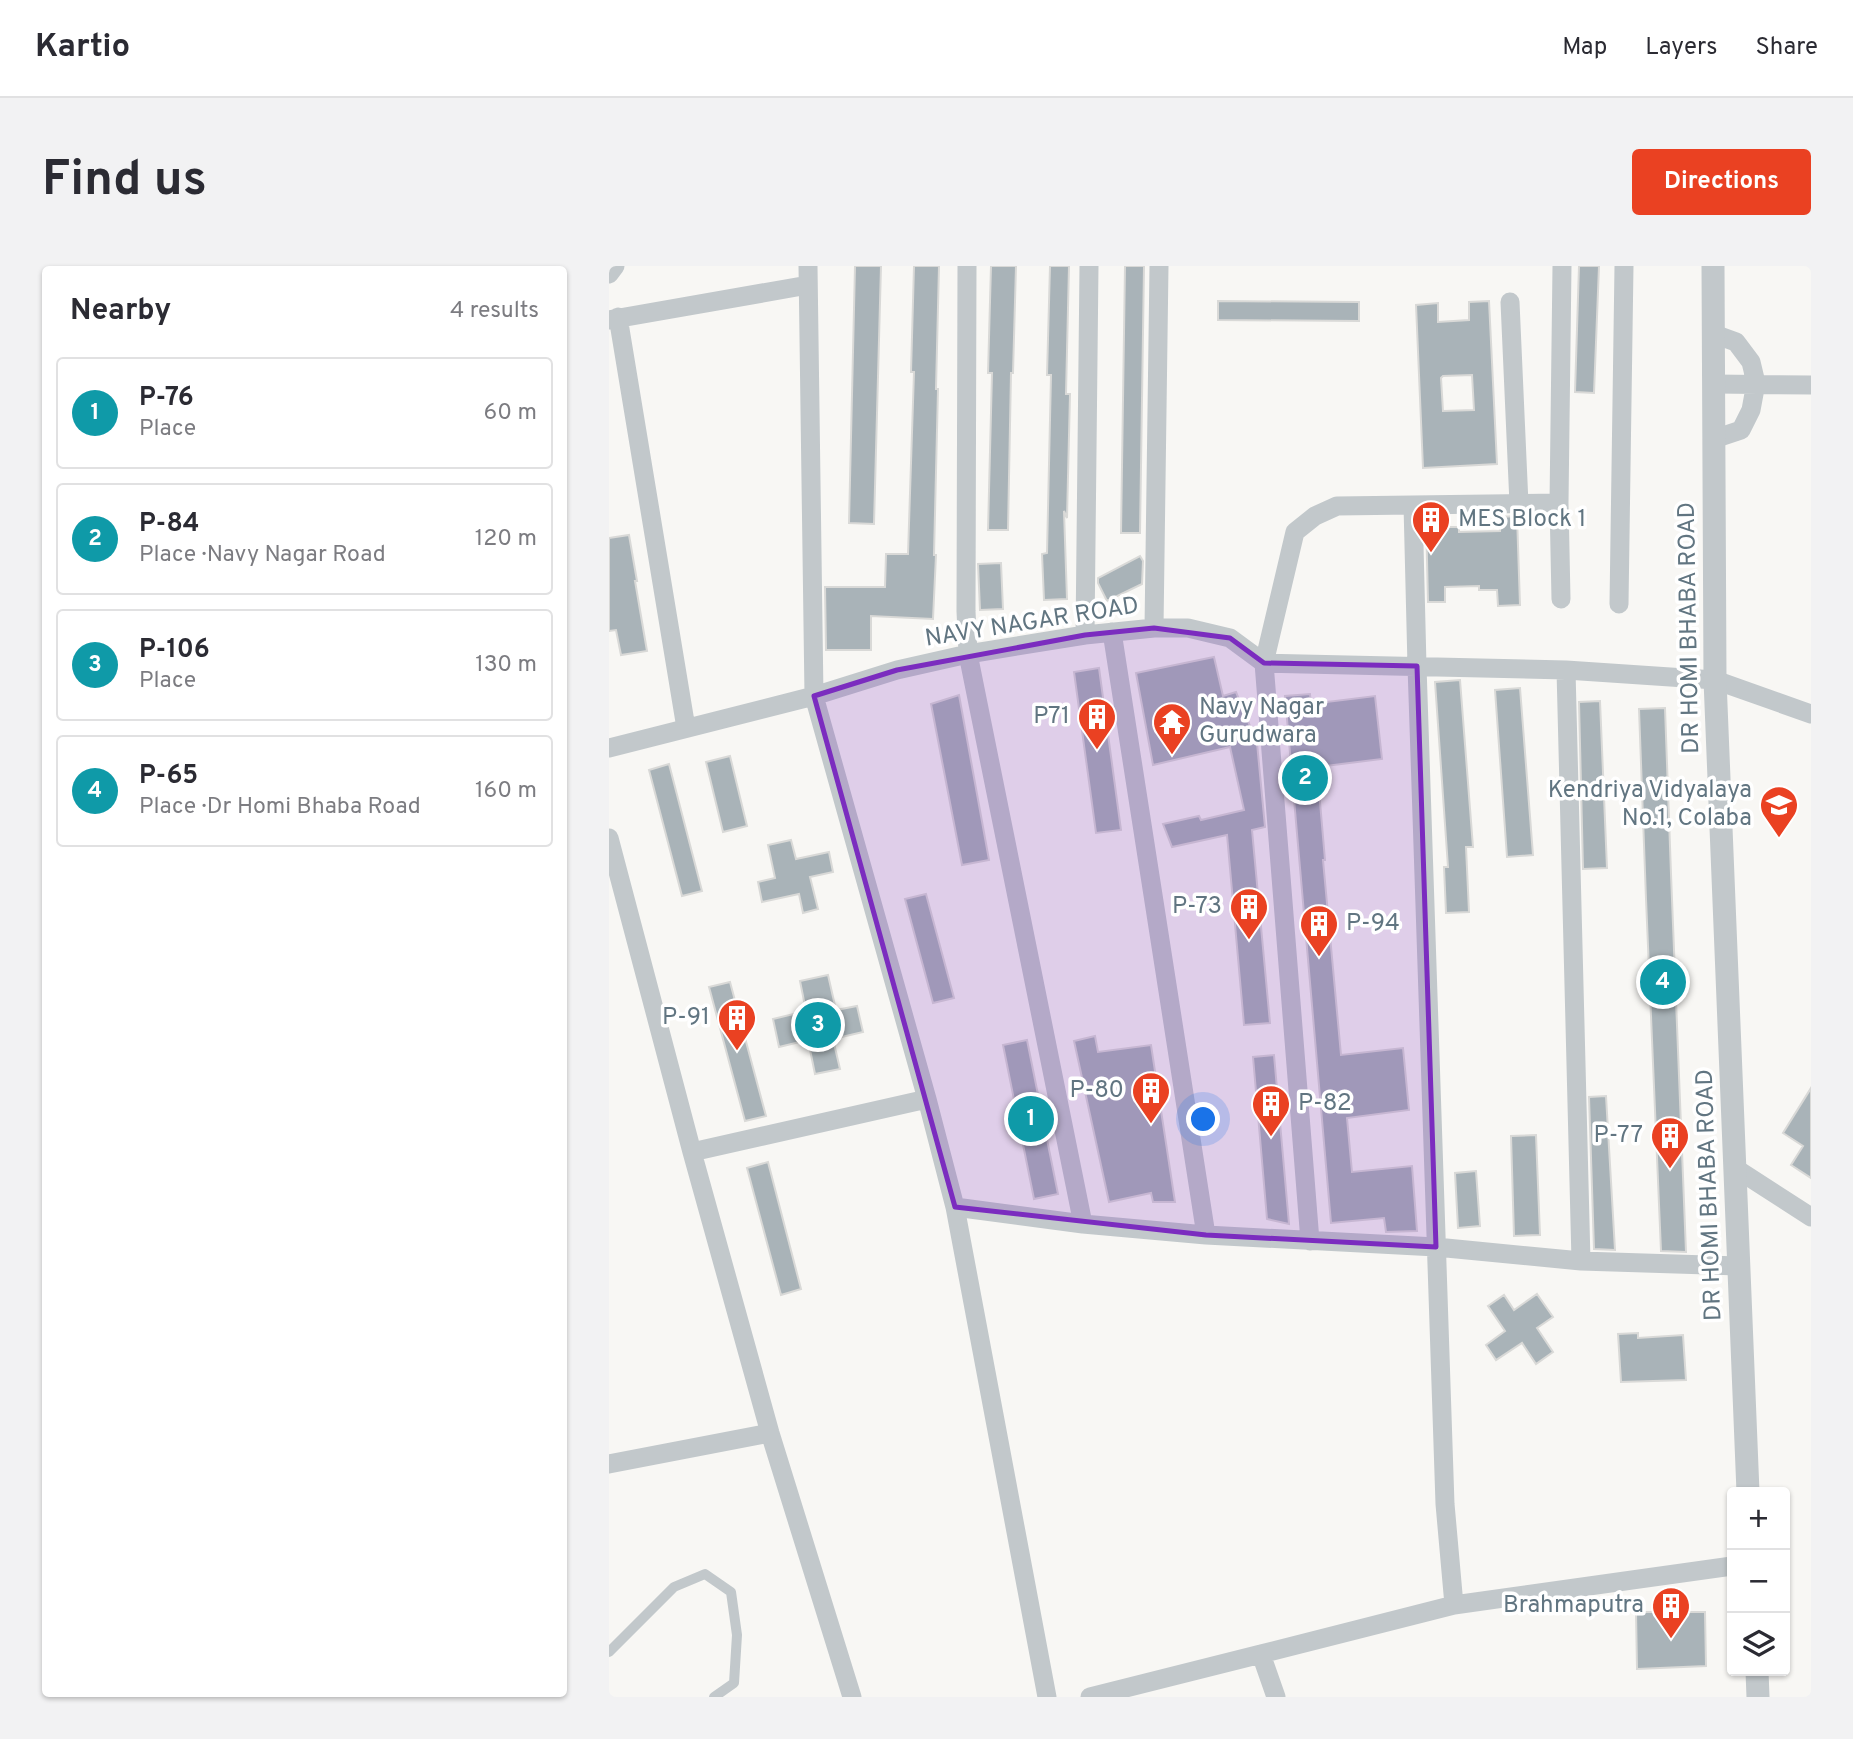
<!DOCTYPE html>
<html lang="en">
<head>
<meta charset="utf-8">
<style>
	:root { --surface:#fff; --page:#f2f2f3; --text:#2b2b33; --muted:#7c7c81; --line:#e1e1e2; --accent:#ea4122 }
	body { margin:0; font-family:Overpass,sans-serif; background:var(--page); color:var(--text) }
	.controls { position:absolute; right:21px; bottom:21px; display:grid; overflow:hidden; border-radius:7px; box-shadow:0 2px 5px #0004 }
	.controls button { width:63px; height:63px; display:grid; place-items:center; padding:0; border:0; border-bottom:2px solid var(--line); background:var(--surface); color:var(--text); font:35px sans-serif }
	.you { position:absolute; left:595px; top:854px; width:24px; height:24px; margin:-18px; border:5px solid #fff; border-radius:50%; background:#1a73e8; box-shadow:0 0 0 10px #1a73e833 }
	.badge { display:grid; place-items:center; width:46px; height:46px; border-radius:50%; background:var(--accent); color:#fff; font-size:23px; font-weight:700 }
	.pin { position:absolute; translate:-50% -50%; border:4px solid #fff; box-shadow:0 2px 7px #0006 }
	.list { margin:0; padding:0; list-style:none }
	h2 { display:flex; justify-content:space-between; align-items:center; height:91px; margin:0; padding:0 28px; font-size:30px }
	h2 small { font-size:23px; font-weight:400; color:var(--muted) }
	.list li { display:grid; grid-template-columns:46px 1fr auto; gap:21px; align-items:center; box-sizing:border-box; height:112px; margin:0 14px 14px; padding:0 14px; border:2px solid var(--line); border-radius:7px }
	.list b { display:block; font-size:26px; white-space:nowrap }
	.list p { margin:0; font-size:23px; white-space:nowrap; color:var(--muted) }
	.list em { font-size:23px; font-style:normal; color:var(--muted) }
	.icon { flex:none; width:38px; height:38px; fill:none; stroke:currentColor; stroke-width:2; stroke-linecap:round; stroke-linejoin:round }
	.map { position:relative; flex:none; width:1202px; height:1431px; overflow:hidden; border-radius:7px }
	header { display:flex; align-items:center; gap:42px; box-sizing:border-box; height:98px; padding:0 35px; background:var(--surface); border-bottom:2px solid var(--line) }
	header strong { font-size:33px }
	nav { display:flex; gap:38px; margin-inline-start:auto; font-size:24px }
	.intro { display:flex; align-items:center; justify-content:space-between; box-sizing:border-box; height:168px; padding:0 42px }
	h1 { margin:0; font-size:49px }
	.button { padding:18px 32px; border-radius:7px; background:var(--accent); color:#fff; font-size:24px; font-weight:700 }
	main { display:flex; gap:42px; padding:0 42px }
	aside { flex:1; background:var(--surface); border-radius:7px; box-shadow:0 2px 5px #0004 }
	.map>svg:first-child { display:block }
	.building { fill:#a9b3b8; stroke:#d9d9d7; stroke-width:2; fill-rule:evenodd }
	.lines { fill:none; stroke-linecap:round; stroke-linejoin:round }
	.service { stroke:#c2c8cb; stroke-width:10 }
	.minor { stroke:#c2c8cb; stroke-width:19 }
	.tertiary { stroke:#c2c8cb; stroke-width:23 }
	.marked { fill:#7b2cbf; fill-opacity:0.2; stroke:#7b2cbf; stroke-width:5; stroke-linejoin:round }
	.labels { text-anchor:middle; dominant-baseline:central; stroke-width:7; stroke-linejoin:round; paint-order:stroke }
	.poi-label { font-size:24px; fill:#617581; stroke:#fff; text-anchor:end }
	.street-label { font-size:24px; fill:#617581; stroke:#fff }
</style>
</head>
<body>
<header>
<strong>Kartio</strong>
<nav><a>Map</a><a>Layers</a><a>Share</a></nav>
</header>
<div class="intro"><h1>Find us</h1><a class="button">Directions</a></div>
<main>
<aside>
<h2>Nearby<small>4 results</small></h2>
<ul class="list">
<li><span class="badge" style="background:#0f9aa8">1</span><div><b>P-76</b><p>Place</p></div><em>60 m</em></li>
<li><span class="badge" style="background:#0f9aa8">2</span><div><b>P-84</b><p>Place · Navy Nagar Road</p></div><em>120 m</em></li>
<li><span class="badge" style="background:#0f9aa8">3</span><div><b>P-106</b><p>Place</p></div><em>130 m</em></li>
<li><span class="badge" style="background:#0f9aa8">4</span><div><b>P-65</b><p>Place · Dr Homi Bhaba Road</p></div><em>160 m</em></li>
</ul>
</aside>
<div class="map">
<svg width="1202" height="1431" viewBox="0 0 1202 1431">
	<rect width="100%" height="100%" fill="#f8f7f4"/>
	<path class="building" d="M246,0H272L265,258L240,257Z
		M305,0H330L327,123H329L325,289H327L324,353L262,350V384H217L216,321H276L277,288H299L305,106H302Z
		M382,0H407L404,107H402L399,264H379L383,107H379Z
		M441,0H460L457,128H461L458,252L455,245L458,333L435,334L433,288L438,287L442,109H438Z
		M516,0H535L531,267H512Z
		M970,0H990L985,127L966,126Z
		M609,35L750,36V55L609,54Z
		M880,35L888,198L814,202L807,39L829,37V56L860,54V36ZM863,109L865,144L834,145L832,112L834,110Z
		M908,250L911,339L889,340L888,324H870V320L836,321V336H819L817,251H831L832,261H850V266L891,265L890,251Z
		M20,269L28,315H26L38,385L12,389L7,364L0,365V272Z
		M531,290L534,295L533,318L498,335L489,317V312Z
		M392,297L394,343L371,344L369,298Z
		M605,391L614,430L627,426L648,477L656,561L643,564L661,757L635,759L618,569L563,581L554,558L590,550L592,554L635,544L621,481L544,499L527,407Z
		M490,402L512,564L487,567L465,406Z
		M851,414L864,581H857L860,646L837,647L835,601H839L826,416Z
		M911,422L924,589L898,591L886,424Z
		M701,428L702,438L766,430L773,493L708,501L716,594H714L732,789L794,782L800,844L738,852L743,906L803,900L808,965L777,966L775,952L722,957L676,430Z
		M350,429L380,594L353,599L322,438Z
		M991,435L998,602L974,603L970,436Z
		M1056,442L1062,608L1077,986L1052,985L1037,633L1030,443Z
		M121,490L138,560L114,566L97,496Z
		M60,498L93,625L73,630L40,504Z
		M182,574L187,593L220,586L224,606L201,611L209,643L194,647L190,628L153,636L149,616L166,612L159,579Z
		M317,628L345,732L324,737L296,633Z
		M219,709L227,744L248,740L254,766L224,773L231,803L206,808L199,774L170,781L164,753L197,745L191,715Z
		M121,716L157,850L136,855L100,721Z
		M486,770L489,786L542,779L566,936H544L542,927L500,936L465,775Z
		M418,774L449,928L425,933L394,779Z
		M665,789L680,958L658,953L644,791Z
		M1202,822V912L1182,899L1194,880L1174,867Z
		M997,830L1006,984L985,983L980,831Z
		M927,869L931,969L905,970L902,870Z
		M159,896L192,1023L172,1029L138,902Z
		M867,905L871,960L849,962L846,907Z
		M928,1028L944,1051L928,1062L944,1086L927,1098L913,1077L887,1094L877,1079L896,1065L879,1040L895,1029L905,1044Z
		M1029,1067V1072L1074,1069L1077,1114L1012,1116L1009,1068Z
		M1027,1346H1096L1097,1400L1028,1403Z"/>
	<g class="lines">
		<path class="service" d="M0,1386L65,1321L96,1308L122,1326L128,1369L125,1417L105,1431"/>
		<path class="minor" d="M199,0L205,430L318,833L346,941L438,1431
			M358,0L357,345L359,388L474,958
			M0,8L6,0
			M901,36L910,238
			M9,51L77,462
			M0,54L199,19
			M1105,68L1127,76L1142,96L1147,117L1142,144L1132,164L1105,173
			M1105,118L1202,119
			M804,239L808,400L836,1238L845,1339
			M952,333L950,237L953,0
			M1010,338L1015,0
			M545,362L550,0
			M503,366L597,969
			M476,369L480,0
			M957,404L972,995
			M0,482L205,430L288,404L359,388L476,369L545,362H579L621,372L655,397L957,404L1106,414L1202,448
			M0,572L83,886L161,1167L243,1431
			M83,886L318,833
			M1126,902L1202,951
			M346,941L474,958L597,969L827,981L972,995L1130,1000
			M701,975L655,397L686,266L706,250L728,240L950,237
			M0,1198L161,1167
			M652,1388L845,1339L1123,1300
			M481,1431L652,1388L667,1431"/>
		<path class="tertiary" d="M1104,0L1106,414L1139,1226
			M1148,1405L1149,1431"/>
	</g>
	<path class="marked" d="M545,362L621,372L655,397L808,400L827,981L597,969L346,941L205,430L288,404L476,369Z"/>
	<defs>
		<symbol id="building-pin" viewBox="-11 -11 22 30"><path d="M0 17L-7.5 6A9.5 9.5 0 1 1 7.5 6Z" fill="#ea4122" stroke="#fff"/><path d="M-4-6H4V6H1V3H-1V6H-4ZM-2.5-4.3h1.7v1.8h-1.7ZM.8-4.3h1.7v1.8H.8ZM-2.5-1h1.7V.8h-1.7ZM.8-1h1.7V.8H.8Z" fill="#fff"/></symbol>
		<symbol id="temple-pin" viewBox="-11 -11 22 30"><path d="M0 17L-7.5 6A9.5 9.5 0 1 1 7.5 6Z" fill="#ea4122" stroke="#fff"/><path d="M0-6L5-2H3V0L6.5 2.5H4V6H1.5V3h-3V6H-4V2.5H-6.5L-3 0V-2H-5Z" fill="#fff"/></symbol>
		<symbol id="school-pin" viewBox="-11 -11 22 30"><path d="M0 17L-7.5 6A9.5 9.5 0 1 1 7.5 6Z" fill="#ea4122" stroke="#fff"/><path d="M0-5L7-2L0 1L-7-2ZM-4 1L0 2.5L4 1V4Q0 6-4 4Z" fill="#fff"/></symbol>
	</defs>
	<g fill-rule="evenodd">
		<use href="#building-pin" x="800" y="232" width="44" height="60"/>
		<use href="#building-pin" x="466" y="429" width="44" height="60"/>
		<use href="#temple-pin" x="541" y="434" width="44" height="60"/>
		<use href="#school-pin" x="1148" y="517" width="44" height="60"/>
		<use href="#building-pin" x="618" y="619" width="44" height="60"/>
		<use href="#building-pin" x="688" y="636" width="44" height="60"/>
		<use href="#building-pin" x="106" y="730" width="44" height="60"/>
		<use href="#building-pin" x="520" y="803" width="44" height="60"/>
		<use href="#building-pin" x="640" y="816" width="44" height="60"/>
		<use href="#building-pin" x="1039" y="848" width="44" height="60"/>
		<use href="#building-pin" x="1040" y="1318" width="44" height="60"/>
	</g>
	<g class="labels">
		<g class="poi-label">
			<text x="849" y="254" text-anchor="start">MES Block 1</text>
			<text x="590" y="442" text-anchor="start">Navy Nagar<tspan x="590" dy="28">Gurudwara</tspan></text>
			<text x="461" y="451">P71</text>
			<text x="1143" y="525">Kendriya Vidyalaya<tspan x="1143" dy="28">No.1, Colaba</tspan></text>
			<text x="613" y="641">P-73</text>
			<text x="737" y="658" text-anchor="start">P-94</text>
			<text x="101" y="752">P-91</text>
			<text x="515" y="825">P-80</text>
			<text x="689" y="838" text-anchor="start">P-82</text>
			<text x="1034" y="870">P-77</text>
			<text x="1035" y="1340">Brahmaputra</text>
		</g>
		<g class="street-label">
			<text transform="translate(423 357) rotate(-9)">NAVY NAGAR ROAD</text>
			<text transform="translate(1081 362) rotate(-91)">DR HOMI BHABA ROAD</text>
			<text transform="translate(1101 929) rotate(-92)">DR HOMI BHABA ROAD</text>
		</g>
	</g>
</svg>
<div class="controls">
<button>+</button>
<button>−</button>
<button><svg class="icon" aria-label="layers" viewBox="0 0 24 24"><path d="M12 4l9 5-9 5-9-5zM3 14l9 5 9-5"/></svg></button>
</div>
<div class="you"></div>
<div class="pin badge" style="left:422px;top:853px;background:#0f9aa8">1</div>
<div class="pin badge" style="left:696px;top:512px;background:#0f9aa8">2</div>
<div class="pin badge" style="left:209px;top:759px;background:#0f9aa8">3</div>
<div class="pin badge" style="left:1054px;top:716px;background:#0f9aa8">4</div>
</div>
</main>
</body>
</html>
